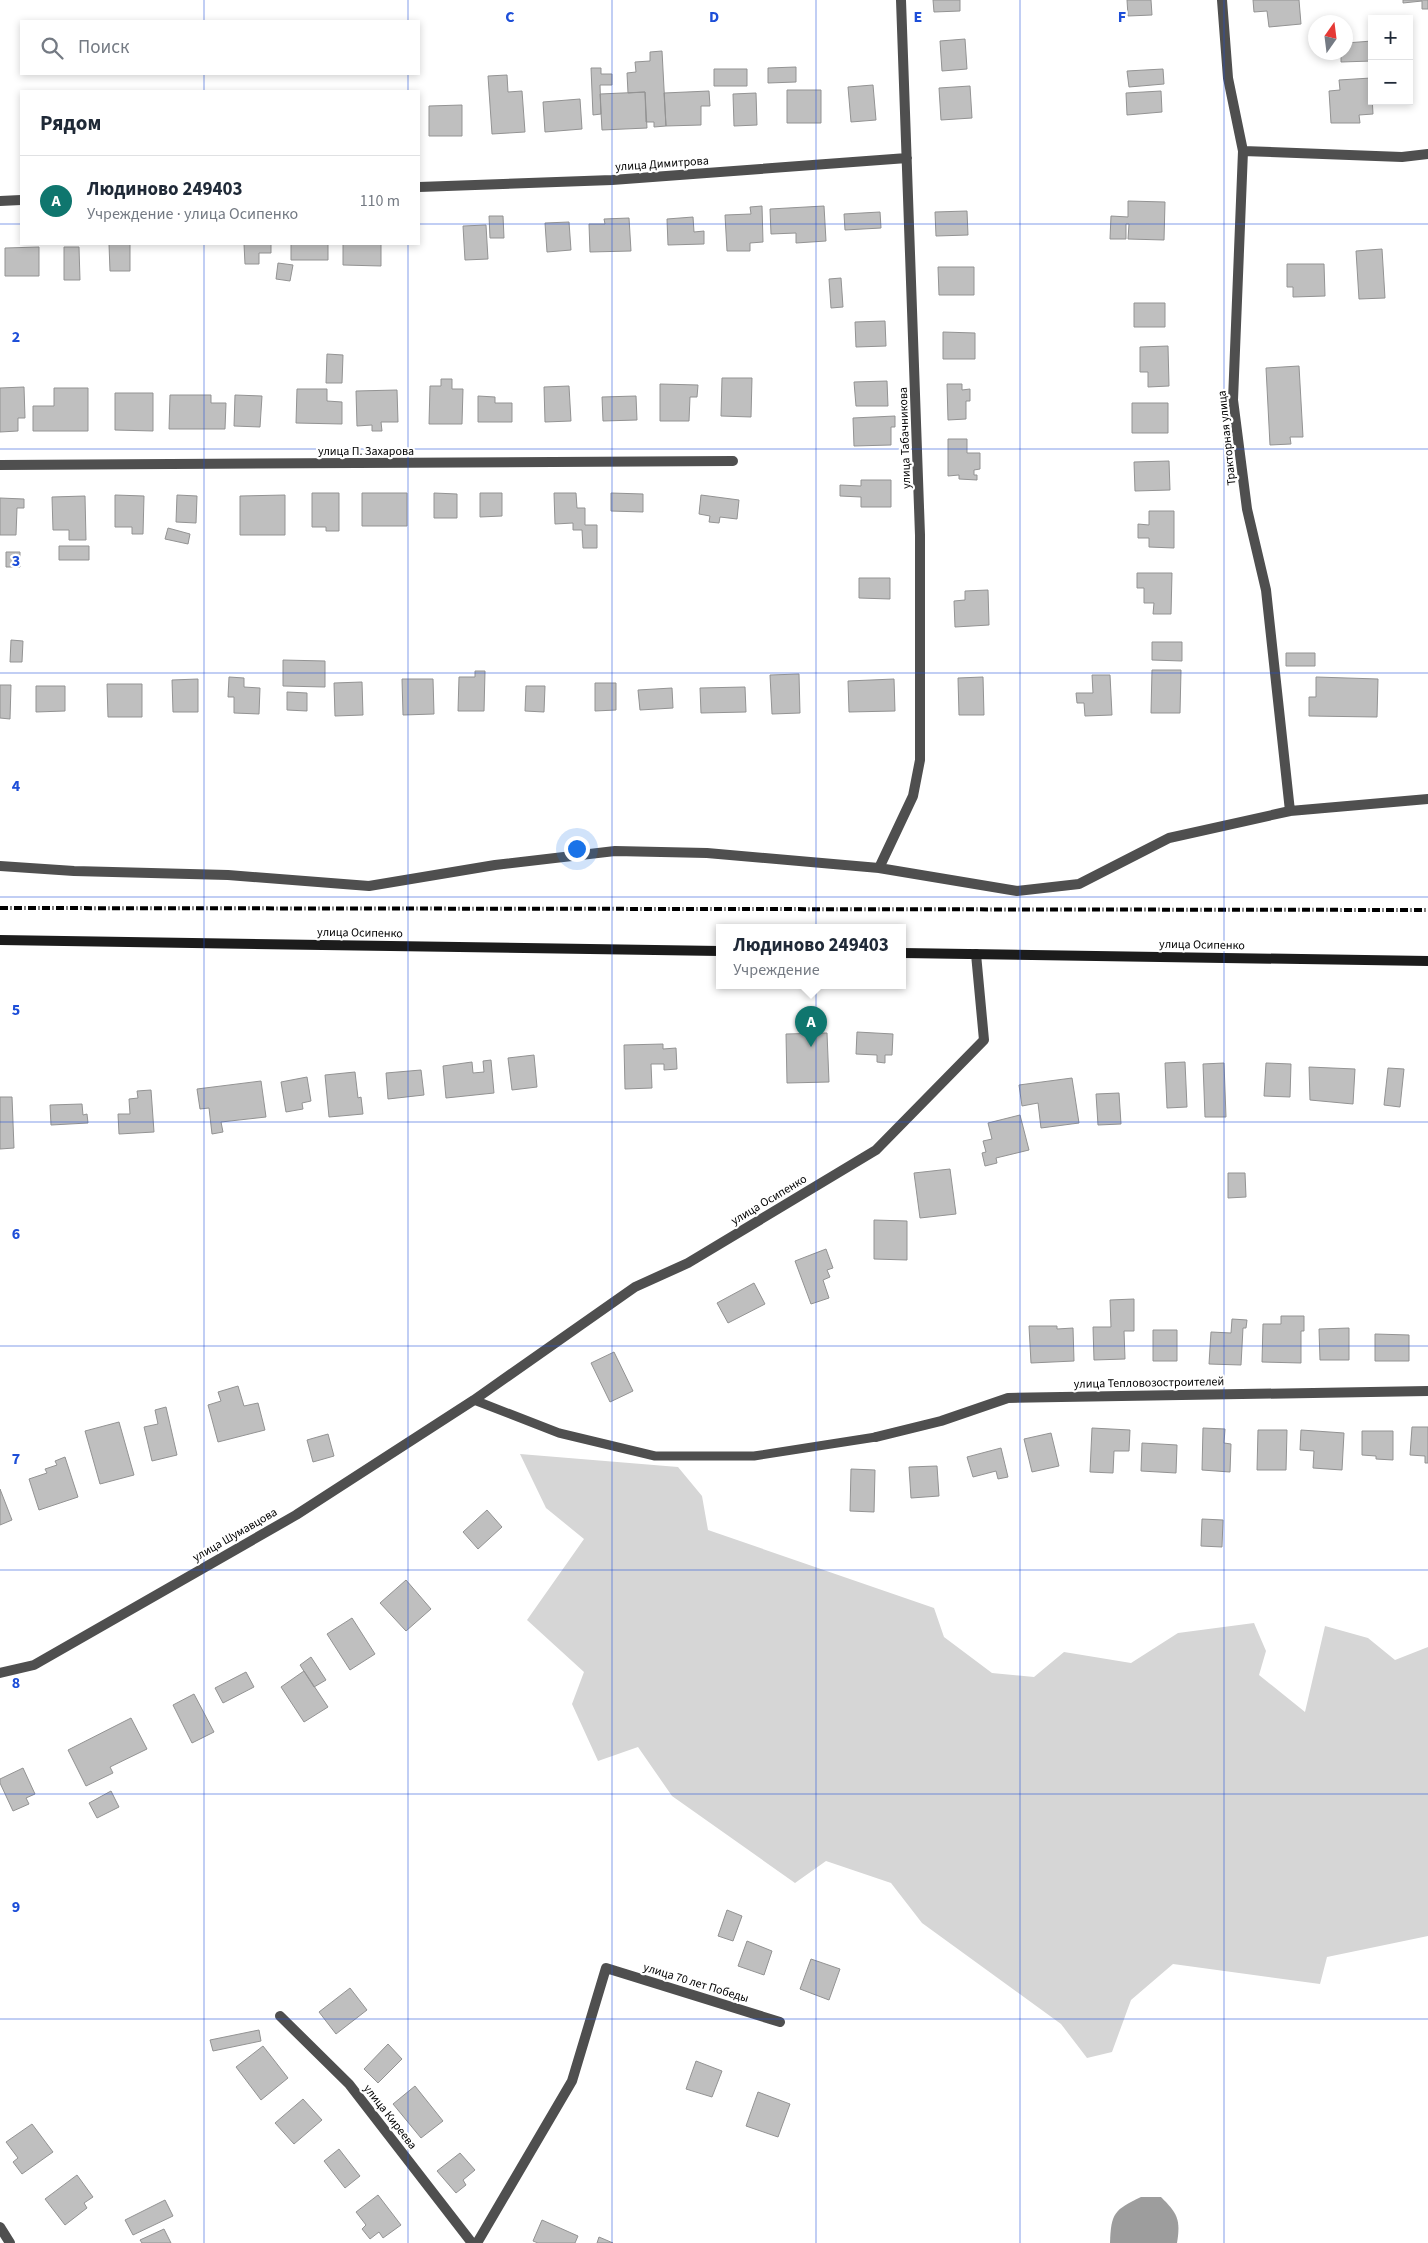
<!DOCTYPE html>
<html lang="ru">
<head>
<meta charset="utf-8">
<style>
	:root { --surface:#fff; --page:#f6f6f7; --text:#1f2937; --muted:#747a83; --line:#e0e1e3; --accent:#0f766e }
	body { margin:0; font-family:"Source Sans 3",sans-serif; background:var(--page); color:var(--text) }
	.controls { position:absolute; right:15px; top:15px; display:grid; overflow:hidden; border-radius:0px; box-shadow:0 2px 8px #0003 }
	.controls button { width:45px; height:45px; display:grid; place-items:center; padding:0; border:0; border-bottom:1px solid var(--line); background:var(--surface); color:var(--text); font:25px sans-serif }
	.compass { position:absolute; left:1308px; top:15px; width:45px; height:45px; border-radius:50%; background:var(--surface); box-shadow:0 2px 8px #0003; rotate:14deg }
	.you { position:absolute; left:576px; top:848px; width:18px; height:18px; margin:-12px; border:4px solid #fff; border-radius:50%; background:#1a73e8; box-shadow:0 0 0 8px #1a73e833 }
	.badge { display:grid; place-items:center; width:32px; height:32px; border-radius:50%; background:var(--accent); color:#fff; font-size:16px; font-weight:700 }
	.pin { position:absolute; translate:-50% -41px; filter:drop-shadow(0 1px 2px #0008) }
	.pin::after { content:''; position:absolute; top:26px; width:18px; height:15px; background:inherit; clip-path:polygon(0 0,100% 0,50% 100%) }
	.popup { position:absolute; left:716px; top:924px; width:190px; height:65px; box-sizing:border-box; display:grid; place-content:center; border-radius:0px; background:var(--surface); filter:drop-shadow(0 1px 4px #0005); font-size:16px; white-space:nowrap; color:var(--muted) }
	.popup b { font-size:19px; color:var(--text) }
	.popup::after { content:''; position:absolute; left:50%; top:100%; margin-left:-10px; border:10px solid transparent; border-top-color:var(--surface) }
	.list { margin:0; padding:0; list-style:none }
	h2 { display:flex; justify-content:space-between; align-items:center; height:65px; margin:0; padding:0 20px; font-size:21px }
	h2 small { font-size:16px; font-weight:400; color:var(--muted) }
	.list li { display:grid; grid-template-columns:32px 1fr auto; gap:15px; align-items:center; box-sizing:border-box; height:90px; padding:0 20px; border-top:1px solid var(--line) }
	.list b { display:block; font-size:19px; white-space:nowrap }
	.list p { margin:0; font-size:16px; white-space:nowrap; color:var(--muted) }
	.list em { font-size:16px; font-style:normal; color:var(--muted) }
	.icon { flex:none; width:28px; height:28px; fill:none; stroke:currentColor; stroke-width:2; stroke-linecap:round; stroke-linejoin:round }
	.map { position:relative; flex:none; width:1428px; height:2243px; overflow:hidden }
	.search { position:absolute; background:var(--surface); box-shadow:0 2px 8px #0003; left:20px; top:20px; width:400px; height:55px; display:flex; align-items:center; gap:12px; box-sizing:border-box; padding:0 18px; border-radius:0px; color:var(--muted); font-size:19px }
	.panel { position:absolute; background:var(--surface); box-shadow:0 2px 8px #0003; left:20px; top:90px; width:400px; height:155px; border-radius:0px }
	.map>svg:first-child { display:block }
	.green { fill:#d6d6d6 }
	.water { fill:#9d9d9d }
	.building { fill:#bfbfbf; stroke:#939393 }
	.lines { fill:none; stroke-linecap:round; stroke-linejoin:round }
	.lane { stroke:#4f4f4f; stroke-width:9 }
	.street { stroke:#4f4f4f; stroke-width:10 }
	.secondary { stroke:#1c1c1c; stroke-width:10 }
	.rail { stroke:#000; stroke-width:4; stroke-dasharray:8 2.5 1 2.5; stroke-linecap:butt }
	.grid { fill:none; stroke:#1d4ed8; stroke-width:1; stroke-opacity:0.55 }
	.labels { text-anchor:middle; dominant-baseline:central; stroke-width:4.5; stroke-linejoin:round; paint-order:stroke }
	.street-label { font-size:12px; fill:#000; stroke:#fff }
	.grid-label { font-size:16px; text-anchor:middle; font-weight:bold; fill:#1d4ed8; stroke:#fff; stroke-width:4.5; stroke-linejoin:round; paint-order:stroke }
</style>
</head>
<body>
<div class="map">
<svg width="1428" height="2243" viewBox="0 0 1428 2243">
	<rect width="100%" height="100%" fill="#fff"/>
	<path class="green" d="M520,1454L678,1467L702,1496L708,1530L934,1608L944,1637L992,1673L1034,1677L1064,1652L1131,1663L1178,1633L1254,1623L1266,1651L1259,1675L1305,1712L1325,1626L1368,1638L1395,1660L1428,1647V1936L1327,1957L1320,1984L1173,1964L1131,2000L1112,2052L1087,2058L1061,2024L922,1923L891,1883L826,1861L795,1883L672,1796L638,1747L598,1761L572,1704L584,1672L527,1620L584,1539L546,1508Z"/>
	<path class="water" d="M1141,2197H1161C1177,2213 1181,2219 1177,2243H1110C1111,2213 1114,2210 1141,2197Z"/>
	<path class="building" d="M933,0H960V11L934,12Z
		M1127,0H1151L1152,15L1128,16Z
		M1253,0H1299L1301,24L1269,27L1267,11L1254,12Z
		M1403,0H1428V9H1422V1L1403,3Z
		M965,39L967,69L942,71L940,41Z
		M1372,41V61L1341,62V52H1346V43Z
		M662,51L666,126L654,127V122H646L645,92L628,93L627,73L636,72L635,62L650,61V52Z
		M796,67V82L768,83V68Z
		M591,68H601V74H612V85H600L601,114L593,115Z
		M714,69H747V86H714Z
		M1163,69L1164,84L1129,87L1127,71Z
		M507,75L508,92L522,91L525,132L492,134L488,76Z
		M1371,78L1373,114L1359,115L1360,123H1331L1329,91L1340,90L1339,80Z
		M873,85L876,120L851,122L848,87Z
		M970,86L972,118L941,120L939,88Z
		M787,90H821V123H787Z
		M709,91L710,106H701V125L666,126L664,93Z
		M1161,91L1162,112L1127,115L1126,93Z
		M645,92L647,128L602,130L600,94Z
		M756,93L757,125L734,126L733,94Z
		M580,99L582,129L545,132L543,102Z
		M462,105V136H429V106Z
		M1128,201L1165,202L1164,240L1128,239L1129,224H1126V239H1110L1111,216L1128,217Z
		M762,206L763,242L750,243V251H727L725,215L751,214L750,207Z
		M824,206L826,241L796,243V233L771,234L770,209Z
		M967,211L968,235L936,236L935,212Z
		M880,212L881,228L845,230L844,214Z
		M489,216H503L504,238H490Z
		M693,217L694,232L704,231V244L668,245L667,219Z
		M629,218L631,251L590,252L589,224H605L604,219Z
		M569,222L571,250L547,252L545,223Z
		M486,225L488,259L465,260L463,226Z
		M109,244H130V271H110Z
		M244,244H271V253H259V264H245Z
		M291,244H328V260H291Z
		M343,244H381V266L343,265Z
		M39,247V276H5V248Z
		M64,247H79L80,280H64Z
		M1382,249L1385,298L1359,299L1356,251Z
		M278,263L293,265L290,281L276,279Z
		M1287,264H1324L1325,296L1293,297V287H1287Z
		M938,267H974V295H939Z
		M841,278L843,307L831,308L829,279Z
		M1134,303H1165V327H1134Z
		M885,321L886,346L856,347L855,322Z
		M943,332L975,333V359H943Z
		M1168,346L1169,386L1148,387V372H1140V347Z
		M327,354L343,355L342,383H326Z
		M1299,366L1303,437H1290L1291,444L1270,445L1266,368Z
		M722,378H752L751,417L721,416Z
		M441,379H452V389H463L462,424H429L430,386H441Z
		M887,381L888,406H856L854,382Z
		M660,384L698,385L697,397H690L689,421H660Z
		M947,384H962V390L970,389V401H966V419L948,420Z
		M569,386L571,421L545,422L544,387Z
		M24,387L25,418H18V431L0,432V388Z
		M54,388H88V431H33V406H54Z
		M297,389H327V401L342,402V424L296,423Z
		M397,390L398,422H381L382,431H372V425L357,426L356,391Z
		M115,393H153V431L115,430Z
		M170,395H211V403H226L225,429H169Z
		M235,395L262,396L260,427L234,426Z
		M478,396L495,397V403H512V422H478Z
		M636,396L637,420L603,421L602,397Z
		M1132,403H1168V433H1132Z
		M895,416V427H891V445L854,446L853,418Z
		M948,439H967V453H980V469L974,470V475H977V480L959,479V475L948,476Z
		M1169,461L1170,490L1135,491L1134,462Z
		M861,480H891V507H861V497L840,496V485L861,486Z
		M312,493H339V531H326V527H312Z
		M362,493H407V526H362Z
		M434,493L457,494V518H434Z
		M480,493H502V516L480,517Z
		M554,493H576L577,508H585V525H597V548H583L582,530H573V523L555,524Z
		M611,493L643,494V512L611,511Z
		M115,495L144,496L143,534H132V527H115Z
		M177,495L197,496L196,523L176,522Z
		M285,495V535H240V496Z
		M701,495L739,500L737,519L720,517L719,523L709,522L710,516L699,514Z
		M85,496L86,540H69V530H53L52,497Z
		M0,498L24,499V508H17L16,535H0Z
		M1149,511H1174V548L1149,547V538H1138V524L1149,525Z
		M168,528L190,534L188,544L165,539Z
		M59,546H89V560H59Z
		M6,552H20V567H6Z
		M1137,573H1172L1171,614H1153L1154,603H1144V588H1137Z
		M859,578H890V599L859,598Z
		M988,590L989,625L955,627L954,601L965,600V591Z
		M11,640L23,641L22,662H10Z
		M1152,642H1182V661L1152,660Z
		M1286,653H1315V666H1286Z
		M283,660L325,661V687L283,686Z
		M1152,670H1181L1180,713H1151Z
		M475,671H485L484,711H458L459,677H475Z
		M799,674L800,713L772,714L770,675Z
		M1092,675H1110L1112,715L1085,716L1084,703H1077L1076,693H1093Z
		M229,677L244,678V687L260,688L259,714L234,713V697H228Z
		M983,677L984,715H959L958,678Z
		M1316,677L1378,679L1377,717L1309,716V697H1316Z
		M198,679V712H173L172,680Z
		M402,679H433L434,714L403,715Z
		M894,679L895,711L849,712L848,681Z
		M362,682L363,715L335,716L334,683Z
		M595,683H616V710L595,711Z
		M107,684H142V717H108Z
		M0,685H11L10,719L0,718Z
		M36,686H65V711L36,712Z
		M526,686H545L544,712L525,711Z
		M745,687L746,712L701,713L700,688Z
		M672,688L673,708L640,710L638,690Z
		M287,692L307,693V711L287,710Z
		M857,1032L893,1034L892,1055H885V1063L877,1062V1055L856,1054Z
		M827,1033L829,1082L787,1083L786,1034Z
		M663,1044V1049L676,1048L677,1069L664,1070V1064H651L652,1088L625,1089L624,1045Z
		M534,1055L537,1087L512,1090L508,1058Z
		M491,1060L494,1093L446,1098L443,1066L472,1062L473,1073L484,1072L483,1061Z
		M1185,1062L1187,1107L1167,1108L1165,1063Z
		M1224,1063L1226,1117H1205L1203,1064Z
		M1266,1063L1291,1064L1290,1097L1264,1096Z
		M1309,1067L1355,1069L1353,1104L1310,1100Z
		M1388,1068L1404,1069L1400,1107L1384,1105Z
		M421,1070L424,1095L388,1099L386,1073Z
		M355,1072L358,1098L361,1097L363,1114L329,1117L325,1075Z
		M307,1077L311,1101L302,1103L303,1109L286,1112L281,1082Z
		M1072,1078L1079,1123L1041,1128L1038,1103L1022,1106L1019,1085Z
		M261,1081L266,1117L221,1122L223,1132L212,1134L209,1108L200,1109L197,1089Z
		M151,1090L154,1132L119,1134L118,1114H130L129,1099L138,1098L137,1091Z
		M1119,1093L1121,1124L1098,1125L1096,1094Z
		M0,1097H12L14,1148L0,1149Z
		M82,1104L83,1115L87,1114L88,1123L51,1125L50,1105Z
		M1020,1115L1029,1150L996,1158L997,1163L985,1166L982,1153L986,1152L983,1141L992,1139L988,1123Z
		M950,1169L956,1214L920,1218L914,1173Z
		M1228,1173H1245L1246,1197L1228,1198Z
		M874,1220L907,1221V1260L874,1259Z
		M826,1249L833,1268L827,1270L830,1277L823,1280L829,1298L811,1304L795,1261Z
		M754,1283L765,1304L728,1323L717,1303Z
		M1134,1299V1331H1124L1125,1359L1094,1360L1093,1327H1111L1110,1300Z
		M1281,1316H1304V1331H1301V1363L1262,1362L1263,1324H1281Z
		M1232,1319L1247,1320L1246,1328H1243L1241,1365L1209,1364L1211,1332L1231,1333Z
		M1029,1326H1057V1329L1073,1328L1074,1361L1031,1363Z
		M1349,1328V1360H1320L1319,1329Z
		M1153,1330H1177V1361H1153Z
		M1375,1334L1409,1335V1361H1375Z
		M614,1352L633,1391L610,1402L591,1363Z
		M238,1386L244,1406L258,1403L265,1430L218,1442L208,1405L221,1401L218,1392Z
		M166,1407L177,1455L152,1461L144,1427L158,1424L155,1410Z
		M119,1422L134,1475L100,1484L85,1431Z
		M1412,1427H1428V1463H1425V1456L1410,1455Z
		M1092,1428L1130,1430L1129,1451H1114L1113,1473L1090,1472Z
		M1203,1428L1225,1429L1224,1443L1231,1444L1230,1472L1202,1470Z
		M1258,1430H1287L1286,1470H1257Z
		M1301,1430L1344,1433L1342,1470L1313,1468L1314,1451L1300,1450Z
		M1362,1431H1393V1460L1376,1459V1456L1362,1455Z
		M1051,1433L1059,1466L1032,1472L1024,1439Z
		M328,1434L334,1456L313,1462L307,1440Z
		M1142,1443L1177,1445L1176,1473L1141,1471Z
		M1001,1448L1008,1477L998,1479L996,1471L973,1477L967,1457Z
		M65,1457L78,1497L39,1510L29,1479L47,1473L45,1469L57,1465L55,1461Z
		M937,1466L939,1496L911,1498L909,1467Z
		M851,1469L875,1470L874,1512L850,1511Z
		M0,1489L12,1520L0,1525Z
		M487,1510L502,1527L478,1549L463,1532Z
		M1202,1519L1223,1520L1222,1547L1201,1546Z
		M406,1580L431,1609L406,1631L380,1603Z
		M352,1618L375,1654L350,1670L327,1634Z
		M311,1657L326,1680L314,1687L300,1665Z
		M304,1671L328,1707L304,1722L281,1687Z
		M246,1672L254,1687L223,1703L215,1688Z
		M194,1694L214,1732L192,1743L173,1705Z
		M131,1718L147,1749L110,1767L113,1773L86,1786L68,1750Z
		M23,1768L35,1794L26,1798L29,1804L13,1811L0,1783V1779Z
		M111,1791L119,1807L97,1818L89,1803Z
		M727,1910L742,1916L733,1941L718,1936Z
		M747,1941L772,1951L764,1975L738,1966Z
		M811,1959L840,1969L829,2000L800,1989Z
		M350,1988L367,2010L336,2034L319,2012Z
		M259,2030L261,2041L213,2051L210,2040Z
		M388,2044L402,2059L378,2083L364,2069Z
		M263,2046L288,2078L261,2100L236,2067Z
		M696,2061L722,2071L712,2097L686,2089Z
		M415,2086L443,2121L421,2138L393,2104Z
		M758,2092L790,2104L778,2137L746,2126Z
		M303,2099L322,2120L294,2144L275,2123Z
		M32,2124L53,2152L22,2174L13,2162L18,2158L6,2142Z
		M339,2149L360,2176L345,2188L324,2161Z
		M460,2153L475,2170L463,2180L466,2185L456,2193L437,2171Z
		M77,2175L93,2197L84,2203L87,2208L65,2225L45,2199Z
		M378,2195L401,2225L383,2238L379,2232L370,2239L362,2229L366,2225L356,2212Z
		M165,2200L173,2216L133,2235L125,2220Z
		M542,2220L578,2236L575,2243H538L533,2241Z
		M164,2229L171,2243H142L140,2240Z
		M599,2237L613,2243H597Z"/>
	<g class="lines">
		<path class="lane" d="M474,1400L559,1433L655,1456H754L876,1437"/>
		<path class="street" d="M1222,0L1228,78L1243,151L1233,400L1247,509L1266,590L1290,811
			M1243,151L1402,157L1428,154
			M419,187L612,180L907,158
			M0,201L21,200
			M0,465L733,461
			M0,866L74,871L228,875L369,886L495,865L615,851L707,853L879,868L1017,891L1079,884L1169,838L1290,811L1428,799
			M879,868L913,796L920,760V535L901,0
			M876,1437L941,1421L1008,1398L1428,1391
			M0,1673L34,1665L296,1515L474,1400L635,1287L688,1263L876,1150L984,1040L976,954
			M280,2016L349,2084L472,2243
			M0,2227L10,2243
			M477,2243L572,2081L606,1968L780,2022"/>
		<path class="secondary" d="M0,940L720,951
			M902,953L1428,961"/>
		<path class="rail" d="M0,908L1428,910"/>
	</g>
	<path class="grid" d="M204,0V21M408,0V21M612,0V2243M816,0V2243M1020,0V2243M1224,0V2243M204,74V91M408,74V91M0,224H21M419,224H1428M204,244V2243M408,244V2243M0,449H1428M0,673H1428M0,897H1428M0,1122H1428M0,1346H1428M0,1570H1428M0,1794H1428M0,2019H1428"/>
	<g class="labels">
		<g class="street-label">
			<text transform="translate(662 164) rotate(-4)">улица Димитрова</text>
			<text transform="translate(905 438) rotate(-92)">улица Табачникова</text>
			<text transform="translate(1227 438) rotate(-96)">Тракторная улица</text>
			<text x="366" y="451">улица П. Захарова</text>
			<text transform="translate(360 933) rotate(1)">улица Осипенко</text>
			<text transform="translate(1202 945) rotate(1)">улица Осипенко</text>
			<text transform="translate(769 1200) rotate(-31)">улица Осипенко</text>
			<text transform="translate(1149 1383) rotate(-1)">улица Тепловозостроителей</text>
			<text transform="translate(235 1535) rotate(-30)">улица Шумавцова</text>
			<text transform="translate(696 1983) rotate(17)">улица 70 лет Победы</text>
			<text transform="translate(390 2117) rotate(52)">улица Киреева</text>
		</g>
	</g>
	<g class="grid-label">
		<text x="510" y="22">C</text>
		<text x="714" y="22">D</text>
		<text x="918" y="22">E</text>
		<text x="1122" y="22">F</text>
		<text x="16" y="342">2</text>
		<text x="16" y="566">3</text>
		<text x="16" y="791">4</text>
		<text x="16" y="1015">5</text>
		<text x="16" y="1239">6</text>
		<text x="16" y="1464">7</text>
		<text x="16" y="1688">8</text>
		<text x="16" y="1912">9</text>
	</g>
</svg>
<div class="controls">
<button>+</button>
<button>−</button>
</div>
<svg class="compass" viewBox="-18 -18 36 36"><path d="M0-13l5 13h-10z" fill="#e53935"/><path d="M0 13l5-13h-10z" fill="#747a83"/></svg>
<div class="you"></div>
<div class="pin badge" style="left:811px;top:1047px">A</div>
<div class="popup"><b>Людиново 249403</b>Учреждение</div>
<div class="search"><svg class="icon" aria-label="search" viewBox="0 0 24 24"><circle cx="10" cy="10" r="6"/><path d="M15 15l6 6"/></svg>Поиск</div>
<section class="panel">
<h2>Рядом<small></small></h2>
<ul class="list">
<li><span class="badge">A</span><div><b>Людиново 249403</b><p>Учреждение · улица Осипенко</p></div><em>110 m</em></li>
</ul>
</section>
</div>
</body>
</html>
